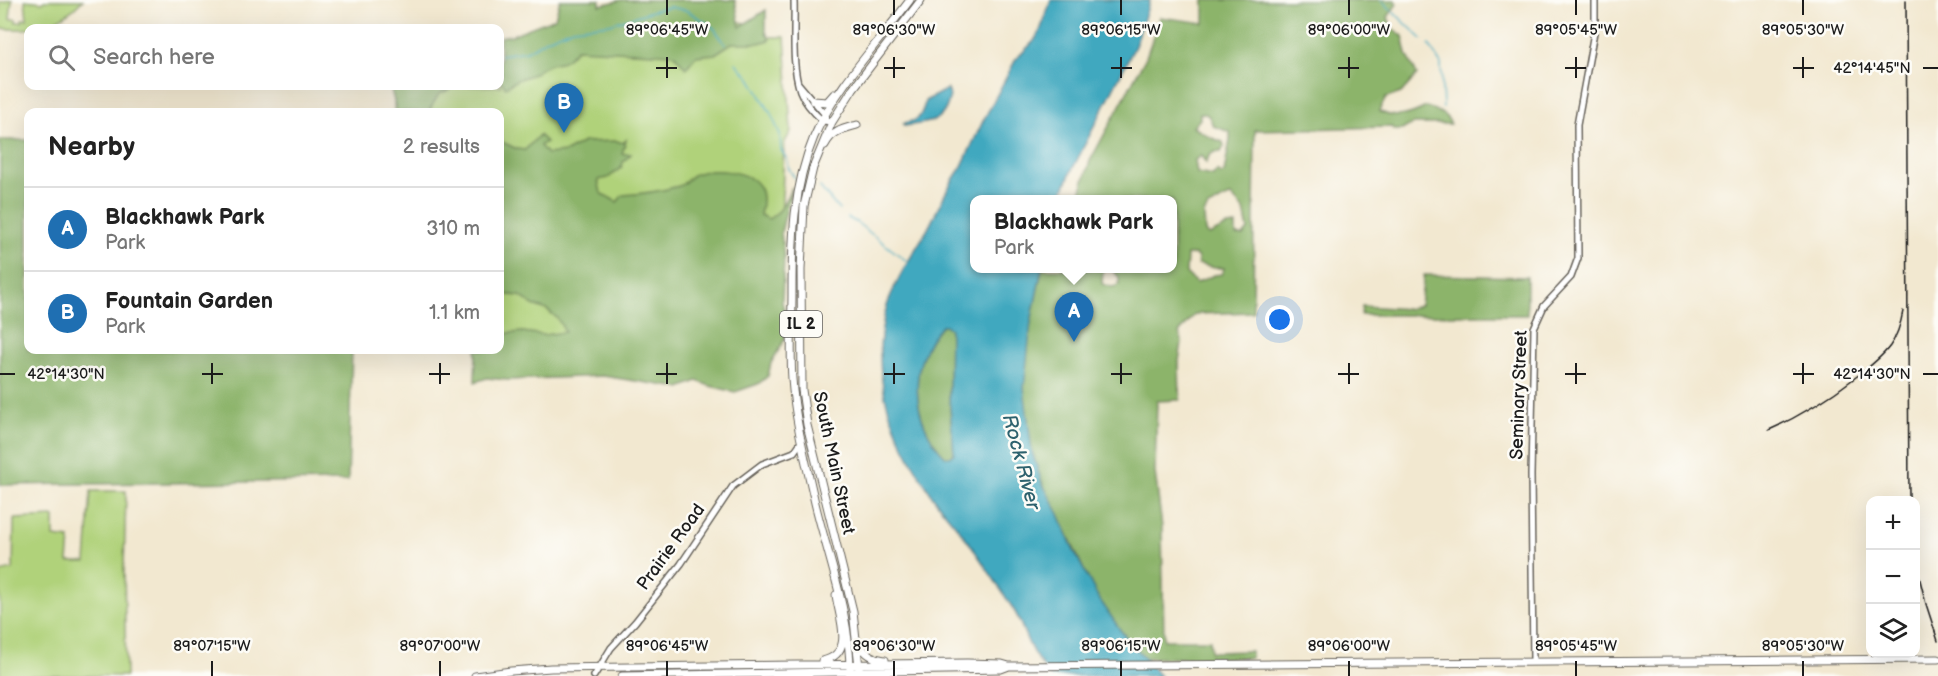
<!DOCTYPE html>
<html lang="en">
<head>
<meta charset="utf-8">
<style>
	:root { --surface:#fff; --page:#f6f6f6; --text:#222; --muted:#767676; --line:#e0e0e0; --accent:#1f6fb2 }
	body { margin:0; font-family:"Balsamiq Sans",sans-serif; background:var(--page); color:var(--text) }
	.controls { position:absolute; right:18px; bottom:18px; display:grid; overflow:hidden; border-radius:12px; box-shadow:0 6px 24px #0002 }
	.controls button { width:54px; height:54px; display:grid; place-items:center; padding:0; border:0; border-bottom:2px solid var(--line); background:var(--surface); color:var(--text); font:30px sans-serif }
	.you { position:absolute; left:1280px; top:320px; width:21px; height:21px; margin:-15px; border:4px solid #fff; border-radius:50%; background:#1a73e8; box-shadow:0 0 0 9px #1a73e833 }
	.badge { display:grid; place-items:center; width:39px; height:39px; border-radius:50%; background:var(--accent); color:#fff; font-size:20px; font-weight:700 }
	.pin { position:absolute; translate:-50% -50px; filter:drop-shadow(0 2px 3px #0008) }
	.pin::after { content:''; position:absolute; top:32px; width:21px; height:18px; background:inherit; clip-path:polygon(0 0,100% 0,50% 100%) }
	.popup { position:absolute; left:970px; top:195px; width:207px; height:78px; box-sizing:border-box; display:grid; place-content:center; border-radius:12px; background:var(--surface); filter:drop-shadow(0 2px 4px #0005); font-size:20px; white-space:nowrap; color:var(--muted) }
	.popup b { font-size:22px; color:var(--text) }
	.popup::after { content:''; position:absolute; left:50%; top:100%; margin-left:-12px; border:12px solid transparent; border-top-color:var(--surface) }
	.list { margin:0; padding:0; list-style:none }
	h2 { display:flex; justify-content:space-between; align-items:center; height:78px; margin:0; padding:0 24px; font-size:26px }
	h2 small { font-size:20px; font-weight:400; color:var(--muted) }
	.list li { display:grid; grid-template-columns:39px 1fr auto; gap:18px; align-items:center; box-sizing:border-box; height:84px; padding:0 24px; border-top:2px solid var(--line) }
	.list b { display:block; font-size:22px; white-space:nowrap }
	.list p { margin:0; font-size:20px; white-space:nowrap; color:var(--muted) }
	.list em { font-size:20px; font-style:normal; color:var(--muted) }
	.icon { flex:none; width:33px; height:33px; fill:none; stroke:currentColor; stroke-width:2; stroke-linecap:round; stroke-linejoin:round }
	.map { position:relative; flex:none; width:1938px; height:676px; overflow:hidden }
	.search { position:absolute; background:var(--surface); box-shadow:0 6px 24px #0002; left:24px; top:24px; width:480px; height:66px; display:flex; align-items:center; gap:15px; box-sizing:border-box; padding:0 21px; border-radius:12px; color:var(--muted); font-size:22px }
	.panel { position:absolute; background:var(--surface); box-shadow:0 6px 24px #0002; left:24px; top:108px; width:480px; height:246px; border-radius:12px }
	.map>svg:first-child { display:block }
	.green { fill:#b0d27a; stroke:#66774b; stroke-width:1.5 }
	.forest { fill:#8cb46a; stroke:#546843; stroke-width:1.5; fill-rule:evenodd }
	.water { fill:#3fa8bf; stroke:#2e626e; stroke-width:1.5; fill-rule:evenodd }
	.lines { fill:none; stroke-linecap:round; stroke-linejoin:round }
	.stream { stroke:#3fa8bf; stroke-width:1.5 }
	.minor-casing { stroke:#67635b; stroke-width:8 }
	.major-casing { stroke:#67635b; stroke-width:9 }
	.minor { stroke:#fff; stroke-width:5 }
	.major { stroke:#fff; stroke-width:7 }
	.rail { stroke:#1c1c1c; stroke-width:1.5 }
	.ticks { fill:none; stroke:#1c1c1c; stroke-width:2 }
	.labels { text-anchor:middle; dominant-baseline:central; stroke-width:5; stroke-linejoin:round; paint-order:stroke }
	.shield { fill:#fdfcf7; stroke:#605f5e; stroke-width:1.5 }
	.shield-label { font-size:16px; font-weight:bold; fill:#1c1c1c }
	.street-label { font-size:18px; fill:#1c1c1c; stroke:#fdfcf7 }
	.water-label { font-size:20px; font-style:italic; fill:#2e626e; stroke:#fdfcf7 }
	.ticks-label { font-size:15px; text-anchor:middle; fill:#1c1c1c; stroke:#fdfcf7; stroke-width:5; stroke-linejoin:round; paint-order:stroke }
</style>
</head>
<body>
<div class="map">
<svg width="1938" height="676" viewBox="0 0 1938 676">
	<rect width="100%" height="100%" fill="#fdfcf7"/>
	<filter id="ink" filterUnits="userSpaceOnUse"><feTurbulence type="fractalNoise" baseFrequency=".0167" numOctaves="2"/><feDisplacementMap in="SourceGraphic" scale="12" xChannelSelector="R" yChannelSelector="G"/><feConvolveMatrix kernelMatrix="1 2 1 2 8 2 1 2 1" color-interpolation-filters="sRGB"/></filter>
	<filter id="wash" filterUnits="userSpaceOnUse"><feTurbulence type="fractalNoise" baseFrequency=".008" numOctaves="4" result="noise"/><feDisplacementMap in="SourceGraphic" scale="24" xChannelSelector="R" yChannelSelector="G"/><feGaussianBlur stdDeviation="1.35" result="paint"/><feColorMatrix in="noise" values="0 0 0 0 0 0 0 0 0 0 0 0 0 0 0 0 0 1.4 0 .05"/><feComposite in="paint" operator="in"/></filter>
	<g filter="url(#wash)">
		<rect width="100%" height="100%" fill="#f2e8d0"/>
		<path class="green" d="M7,0H12L10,19H16V22H22V19H27L25,0L43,2L44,0H83C61,24 31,33 0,28V2H6Z
			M639,0L727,10L740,22L757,25L758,37H785L791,131L784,144L779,283L593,361L500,350V112H394V86H500V44Z
			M91,491H126L124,569L126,676H0V572L13,569L14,519L54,517V537L70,539L68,562H86Z"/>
		<path class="forest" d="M560,0H600V5L622,0H735L740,27L766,10V32L770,40L759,43H732L715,54L696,56L686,68L674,54L576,49C560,69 560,58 544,67C539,69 536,73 531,75C521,78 515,80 506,87L500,80L502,71L500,70V37L512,35L555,18Z
			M1204,0H1395L1397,4L1388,17L1392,28L1403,36L1407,54L1417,75L1401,93L1386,98L1379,111C1395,120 1411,115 1426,107C1436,110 1447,114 1451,124H1412L1402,130H1393L1392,127L1255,130L1253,312L1195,314L1179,333L1182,342L1179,361L1180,400L1157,401L1155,472L1162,527L1164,640H1210L1211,652L1251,651V658H1144C1132,644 1119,631 1109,615C1089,585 1075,550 1060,517C1056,507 1049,499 1045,489C1032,458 1025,424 1024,391C1023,350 1034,309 1042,269H1103L1102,284L1112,287L1119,285V277L1111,269L1173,268V200L1078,199L1090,161L1146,57L1160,17L1204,23ZM1200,113C1209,113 1210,118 1213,126L1230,132V140L1224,173L1221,174L1217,171L1213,176L1197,173L1195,160L1201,156L1206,163L1209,156L1214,152H1221L1224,146L1223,142L1212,138L1193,127L1200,119ZM1231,196L1244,210L1248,230L1243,236L1236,235V225L1227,226L1209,235L1205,232L1204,214L1208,207C1217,204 1222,198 1231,196ZM1187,255H1195L1198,258V264L1214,268H1224L1222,274L1214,275L1196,283L1186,273Z
			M390,86H457L439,94L430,109L433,112H397Z
			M500,131L502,142L517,149L525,150L539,135L546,142L540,146L547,154L566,152L583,142L617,141L623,143L626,140L622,154H631L623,162L622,167L608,178L598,180L601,193L617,202L623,195C641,194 661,191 679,186C685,184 688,178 693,175C709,167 750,170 759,187C764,195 762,207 760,215L769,219L780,210L792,187L781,232L784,257L782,302L787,318L785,339L771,363L768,376L758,384L735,392L710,386L697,381L680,388L603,376L508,380L487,378L475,382L476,350H500V334L523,332L544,335L565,332L557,318L547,310L533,305L520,296L500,294Z
			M0,140H28V350H352L348,481L0,485Z
			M1424,275L1527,277V315H1361L1362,306L1409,309L1420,305Z
			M942,325H945L950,329L949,396L954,453L951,457H946C910,422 907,362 942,325Z"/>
		<path class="water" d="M1051,0H1150L1135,46L1070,174L1060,199L975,200V268H1042L1031,322L1024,388L1032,452L1042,483L1059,514L1074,551L1098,597L1121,631L1160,676H1050C1044,667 1036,659 1032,650C1025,638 1022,624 1015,612C1001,589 985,566 970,544C958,527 944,513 933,497C896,440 868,383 885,313C891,287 912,255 926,232C938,211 946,187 961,168L983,121L1016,59L1034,41L1040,31ZM942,325H945L950,329L949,396L954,453L950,457H946C910,422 907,362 942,325Z
			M947,89C951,94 950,97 948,103C942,125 923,123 904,126L903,124C907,121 913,122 917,119C921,116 925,105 925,101Z"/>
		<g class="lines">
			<path class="stream" d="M1381,0L1422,39
				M1429,45L1441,64L1443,108
				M500,55L527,51L545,40L573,28L610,24L659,9L670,7L688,11L714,28L725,44
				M736,63L750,78L770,112L780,134L781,150L787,159L789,169L796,180
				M820,187L839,210
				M848,218L856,222L908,262"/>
		</g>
	</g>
	<g filter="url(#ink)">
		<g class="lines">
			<defs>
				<path id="minor" d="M794,0C795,28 791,64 800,91C804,102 814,113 823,121L832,122
					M798,83L826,116
					M1533,662L1531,475L1534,328L1544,306L1571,277L1578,258L1577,125L1595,27V0
					M594,676L611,648L635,622L681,564L733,486L762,464L794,452L801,442"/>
				<path id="major" d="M813,101L827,102L834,94
					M825,145C832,131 843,129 857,125
					M860,645C866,655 874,659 885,660
					M822,661C856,654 839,618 836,595
					M475,676L511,671L551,668L967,663L1002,664L1009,666L1938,659
					M622,676L1001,669L1009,666
					M850,676C851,616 829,561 815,503C806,462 795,421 792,379C790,350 792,321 792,293C792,239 793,187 814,137C835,88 878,43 910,0
					M860,676L853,611L807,425L802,390L801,270L804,206L813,168L832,122L853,89L921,0"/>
			</defs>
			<use href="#minor" class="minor-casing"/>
			<use href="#major" class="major-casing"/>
			<use href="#minor" class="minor"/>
			<use href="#major" class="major"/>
			<path class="rail" d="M1906,0L1909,500
				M1769,430C1800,416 1829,398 1856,377C1868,368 1881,358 1890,346C1897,336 1901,323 1903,311
				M1916,564L1926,604L1938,641"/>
		</g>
	</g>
	<path class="ticks" d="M667,0V15M894,0V15M1121,0V15M1349,0V15M1576,0V15M1803,0V15M667,57V78M894,57V78M1121,57V78M1349,57V78M1576,57V78M1803,57V78M656,68H677M884,68H905M1111,68H1132M1338,68H1359M1565,68H1586M1793,68H1814M1923,68H1938M212,363V384M440,363V384M667,363V384M894,363V384M1121,363V384M1349,363V384M1576,363V384M1803,363V384M0,374H15M202,374H223M429,374H450M656,374H677M884,374H905M1111,374H1132M1338,374H1359M1565,374H1586M1793,374H1814M1923,374H1938M212,661V676M440,661V676M667,661V676M894,661V676M1121,661V676M1349,661V676M1576,661V676M1803,661V676"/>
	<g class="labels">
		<rect class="shield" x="780" y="311" width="42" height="26" rx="4.5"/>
		<g class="shield-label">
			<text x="801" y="324">IL 2</text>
		</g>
		<g class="street-label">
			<text transform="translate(1519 395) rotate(-88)">Seminary Street</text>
			<text transform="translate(834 463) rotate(78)">South Main Street</text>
			<text transform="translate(671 547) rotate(-54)">Prairie Road</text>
		</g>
		<g class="water-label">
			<text transform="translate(1021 462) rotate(75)">Rock River</text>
		</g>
	</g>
	<g class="ticks-label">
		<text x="667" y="35">89°06'45"W</text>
		<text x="894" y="35">89°06'30"W</text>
		<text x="1121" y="35">89°06'15"W</text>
		<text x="1349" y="35">89°06'00"W</text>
		<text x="1576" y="35">89°05'45"W</text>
		<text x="1803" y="35">89°05'30"W</text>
		<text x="1872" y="73">42°14'45"N</text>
		<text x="66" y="379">42°14'30"N</text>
		<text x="1872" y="379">42°14'30"N</text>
		<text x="212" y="651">89°07'15"W</text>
		<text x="440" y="651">89°07'00"W</text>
		<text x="667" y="651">89°06'45"W</text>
		<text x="894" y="651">89°06'30"W</text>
		<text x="1121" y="651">89°06'15"W</text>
		<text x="1349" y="651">89°06'00"W</text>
		<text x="1576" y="651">89°05'45"W</text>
		<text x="1803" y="651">89°05'30"W</text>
	</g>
</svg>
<div class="controls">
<button>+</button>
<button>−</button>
<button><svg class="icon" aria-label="layers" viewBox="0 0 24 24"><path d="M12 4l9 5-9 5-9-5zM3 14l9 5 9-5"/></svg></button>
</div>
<div class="you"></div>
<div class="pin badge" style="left:1074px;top:342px">A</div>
<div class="popup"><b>Blackhawk Park</b>Park</div>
<div class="pin badge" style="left:564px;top:133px">B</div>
<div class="search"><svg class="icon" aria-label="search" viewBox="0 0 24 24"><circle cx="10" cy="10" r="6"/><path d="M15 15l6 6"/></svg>Search here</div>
<section class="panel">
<h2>Nearby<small>2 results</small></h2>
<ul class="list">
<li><span class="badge">A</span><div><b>Blackhawk Park</b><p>Park</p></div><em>310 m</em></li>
<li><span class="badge">B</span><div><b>Fountain Garden</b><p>Park</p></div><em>1.1 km</em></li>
</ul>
</section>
</div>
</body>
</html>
